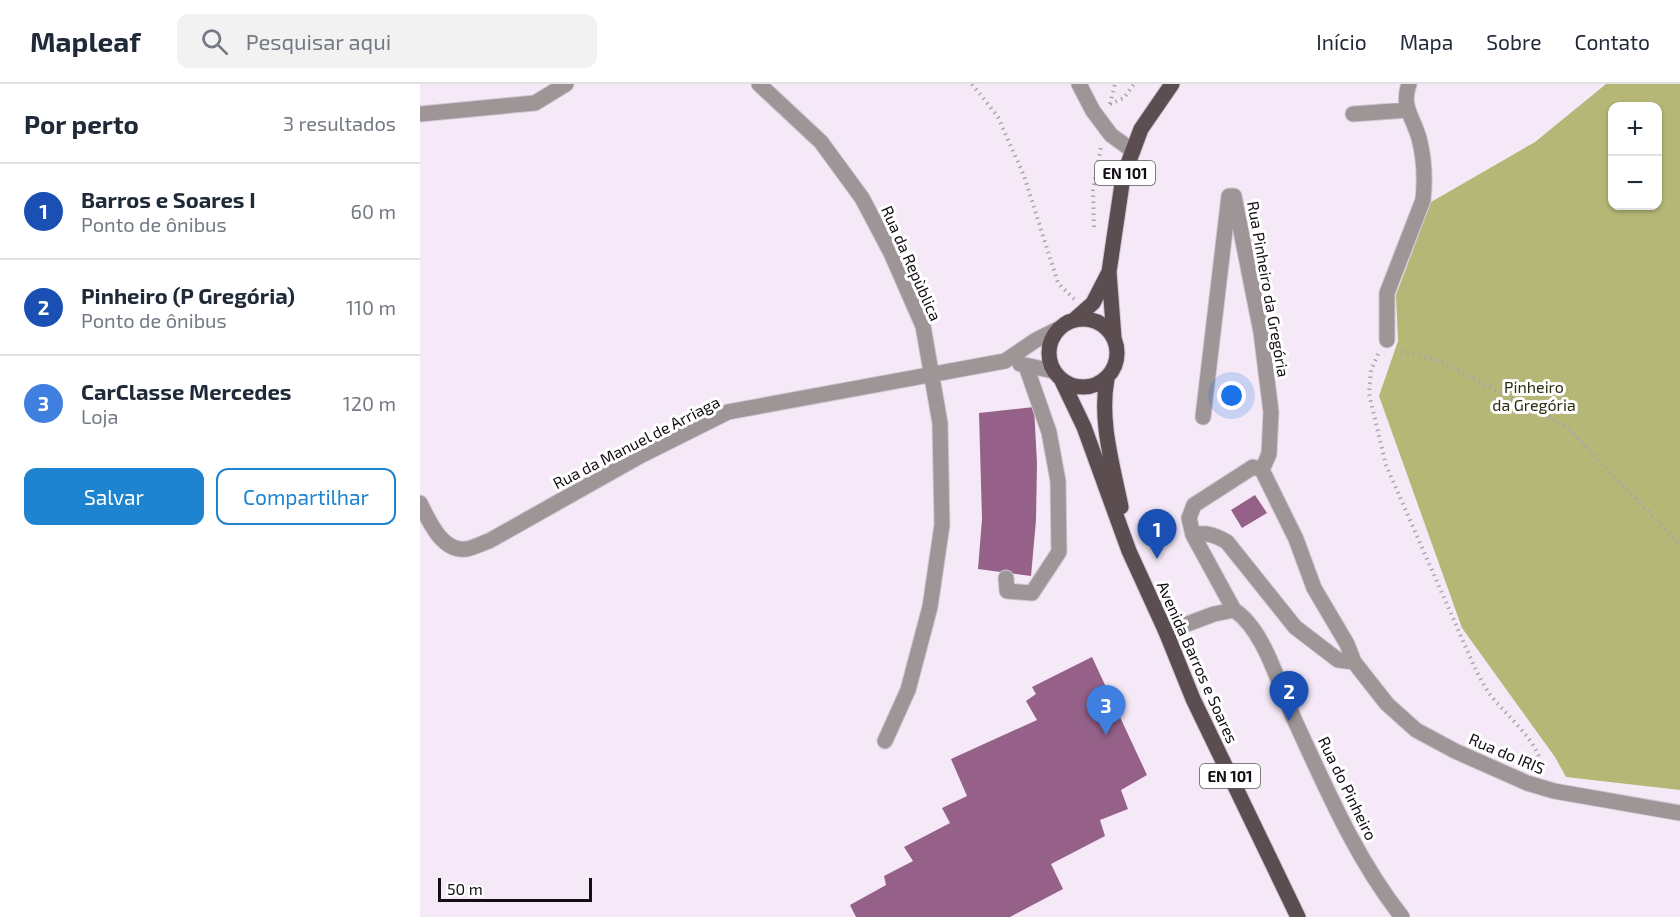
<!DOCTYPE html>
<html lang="pt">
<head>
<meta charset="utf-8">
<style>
	:root { --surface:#fff; --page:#f2f2f3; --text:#1f2937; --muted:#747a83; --line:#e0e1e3; --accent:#1f84cf }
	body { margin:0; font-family:"Exo 2",sans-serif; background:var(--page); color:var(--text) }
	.controls { position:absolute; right:18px; top:18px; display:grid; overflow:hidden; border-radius:12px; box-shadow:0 2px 4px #0004 }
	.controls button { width:54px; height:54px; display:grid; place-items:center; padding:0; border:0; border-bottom:2px solid var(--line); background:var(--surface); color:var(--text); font:30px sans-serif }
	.scale { position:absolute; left:18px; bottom:15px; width:154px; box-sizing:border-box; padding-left:6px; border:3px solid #120e13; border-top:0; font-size:16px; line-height:21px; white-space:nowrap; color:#120e13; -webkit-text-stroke:4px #fff; paint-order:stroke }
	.you { position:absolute; left:812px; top:312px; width:21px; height:21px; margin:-15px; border:4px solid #fff; border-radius:50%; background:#1a73e8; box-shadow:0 0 0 9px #1a73e833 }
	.badge { display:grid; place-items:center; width:39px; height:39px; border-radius:50%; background:var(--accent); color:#fff; font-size:20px; font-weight:700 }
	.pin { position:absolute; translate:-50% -50px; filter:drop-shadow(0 2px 3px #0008) }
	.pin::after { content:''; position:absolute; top:32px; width:21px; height:18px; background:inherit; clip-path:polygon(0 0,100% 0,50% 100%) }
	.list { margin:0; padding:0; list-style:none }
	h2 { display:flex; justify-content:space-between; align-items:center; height:78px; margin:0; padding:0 24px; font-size:26px }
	h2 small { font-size:20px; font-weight:400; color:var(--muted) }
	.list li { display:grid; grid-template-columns:39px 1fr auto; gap:18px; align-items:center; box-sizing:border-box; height:96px; padding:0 24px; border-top:2px solid var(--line) }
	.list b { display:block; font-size:22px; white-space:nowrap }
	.list p { margin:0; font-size:20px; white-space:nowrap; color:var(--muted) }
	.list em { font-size:20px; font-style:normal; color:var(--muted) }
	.actions { display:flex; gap:12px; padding:18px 24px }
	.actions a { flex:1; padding:14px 0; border:2px solid var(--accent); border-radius:12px; text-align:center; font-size:21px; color:var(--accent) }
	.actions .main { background:var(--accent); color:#fff }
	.icon { flex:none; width:33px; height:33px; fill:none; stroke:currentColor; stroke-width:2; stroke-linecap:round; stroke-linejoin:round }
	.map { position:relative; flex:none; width:1260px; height:833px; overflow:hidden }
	header { display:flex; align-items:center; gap:36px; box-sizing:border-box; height:84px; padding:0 30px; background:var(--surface); border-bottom:2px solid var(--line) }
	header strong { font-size:28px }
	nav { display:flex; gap:33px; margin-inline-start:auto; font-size:21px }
	.search { width:420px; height:54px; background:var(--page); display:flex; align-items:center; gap:15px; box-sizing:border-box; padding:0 21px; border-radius:12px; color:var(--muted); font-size:22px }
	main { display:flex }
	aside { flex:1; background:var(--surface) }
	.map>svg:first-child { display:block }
	.forest { fill:#b4b775; fill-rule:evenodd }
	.building { fill:#966189 }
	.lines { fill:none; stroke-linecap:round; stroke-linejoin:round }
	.minor-casing { stroke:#d1c6d3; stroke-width:17 }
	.major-casing { stroke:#d1c6d3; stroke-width:17 }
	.path { stroke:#ada3ae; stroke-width:4; stroke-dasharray:1.5 4.5; stroke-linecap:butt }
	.minor { stroke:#9d9596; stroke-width:15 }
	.major { stroke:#5b4d50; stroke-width:15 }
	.labels { text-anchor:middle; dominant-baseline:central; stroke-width:6; stroke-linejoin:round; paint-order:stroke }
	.shield { fill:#fff; stroke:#59565a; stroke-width:1.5 }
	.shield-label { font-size:15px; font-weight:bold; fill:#120e13 }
	.street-label { font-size:16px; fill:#120e13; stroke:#fff }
	.park-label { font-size:16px; fill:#2b2c0e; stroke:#fff }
</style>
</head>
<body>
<header>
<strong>Mapleaf</strong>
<div class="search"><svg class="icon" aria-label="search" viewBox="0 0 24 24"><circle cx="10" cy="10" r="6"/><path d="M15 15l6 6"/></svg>Pesquisar aqui</div>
<nav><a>Início</a><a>Mapa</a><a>Sobre</a><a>Contato</a></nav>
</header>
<main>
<aside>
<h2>Por perto<small>3 resultados</small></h2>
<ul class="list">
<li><span class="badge" style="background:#1a4fb4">1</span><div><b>Barros e Soares I</b><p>Ponto de ônibus</p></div><em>60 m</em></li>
<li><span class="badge" style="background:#1a4fb4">2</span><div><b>Pinheiro (P Gregória)</b><p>Ponto de ônibus</p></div><em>110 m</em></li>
<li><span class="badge" style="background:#3f7fe0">3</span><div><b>CarClasse Mercedes</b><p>Loja</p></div><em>120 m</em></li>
</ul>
<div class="actions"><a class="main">Salvar</a><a>Compartilhar</a></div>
</aside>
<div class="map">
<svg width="1260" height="833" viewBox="0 0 1260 833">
	<rect width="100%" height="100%" fill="#f5e9f7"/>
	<path class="forest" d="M1186,0H1260V706L1146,693L1135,673L1042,544L959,312L978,257L976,211L1011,118L1115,58ZM1192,22H1238V122H1192Z"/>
	<path class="building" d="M614,323L617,379L616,436L611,492L558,485L562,435L559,329Z
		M835,411L847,429L822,444L811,426Z
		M672,573L727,691L701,706L708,725L680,736L685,752L631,780L643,805L590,833H436L430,821L466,801L464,792L493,777L484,763L530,739L522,724L547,712L531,675L617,636L606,617L616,610L612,603Z"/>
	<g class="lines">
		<defs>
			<path id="minor" d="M339,0L401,58L442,114L471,169L503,242L520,339L522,441L510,523L488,606L465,657
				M659,0L673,27L691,51L713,67
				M0,30L115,19L146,0
				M933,30L988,26
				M967,256V209L1003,116C1005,97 1004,73 999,54C993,33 981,23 989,0
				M600,280L633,287
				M783,333L809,112H814L841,248L851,328L849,370L842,386
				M0,419C9,437 22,468 46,465C54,464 62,459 69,457L220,372L308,328L585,277L616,256L638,245
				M773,451C787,448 795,451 807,458L875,543L918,576L934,578
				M586,494L587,507L612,509L639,468L638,397L629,348L606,282
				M814,526L773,451L769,434L774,421L833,383L842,386L876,455L894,504L927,560L934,578L967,620L996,646L1035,667L1107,699L1134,707L1260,729
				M746,548L794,530L814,526C845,546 859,603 875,637C906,704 936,775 982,833"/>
			<path id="major" d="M629 269a34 34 0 1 1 68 0a34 34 0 1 1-68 0Z
				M655,235L673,219L689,188
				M694,254L689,188L703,93L721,45L752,0
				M687,295C679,337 693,382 701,423
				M642,297L664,343L709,467L746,548L773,615L878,833"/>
		</defs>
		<use href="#minor" class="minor-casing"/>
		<use href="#major" class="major-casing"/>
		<path class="path" d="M552,0L578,33L604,92L638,199L654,215
			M690,20L704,14L714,0
			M690,20L695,0
			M674,143L673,106L681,63
			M981,267L1020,277L1147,343L1260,461
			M958,270L951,286L949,310L966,381L1053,580C1058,590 1063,600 1069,609C1083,629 1124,661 1121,686"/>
		<use href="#minor" class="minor"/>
		<use href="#major" class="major"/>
	</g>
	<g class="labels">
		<g class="shield">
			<rect x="675" y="77" width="60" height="24" rx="4.5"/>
			<rect x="780" y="680" width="60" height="24" rx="4.5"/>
		</g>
		<g class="shield-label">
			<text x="705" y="89">EN 101</text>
			<text x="810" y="692">EN 101</text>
		</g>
		<g class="street-label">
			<text transform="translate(492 179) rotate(66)">Rua da Repùblica</text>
			<text transform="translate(849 205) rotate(80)">Rua Pinheiro da Gregória</text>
			<text transform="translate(216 358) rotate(-27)">Rua da Manuel de Arriaga</text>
			<text transform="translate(778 578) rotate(66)">Avenida Barros e Soares</text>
			<text transform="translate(1087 669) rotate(23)">Rua do IRIS</text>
			<text transform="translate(928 704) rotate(64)">Rua do Pinheiro</text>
		</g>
		<g class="park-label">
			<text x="1114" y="302">Pinheiro<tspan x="1114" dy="18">da Gregória</tspan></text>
		</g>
	</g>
</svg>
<div class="controls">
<button>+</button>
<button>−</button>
</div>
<div class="scale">50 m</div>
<div class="you"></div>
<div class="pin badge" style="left:737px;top:475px;background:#1a4fb4">1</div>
<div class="pin badge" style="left:869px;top:637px;background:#1a4fb4">2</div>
<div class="pin badge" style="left:686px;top:651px;background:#3f7fe0">3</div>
</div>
</main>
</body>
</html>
